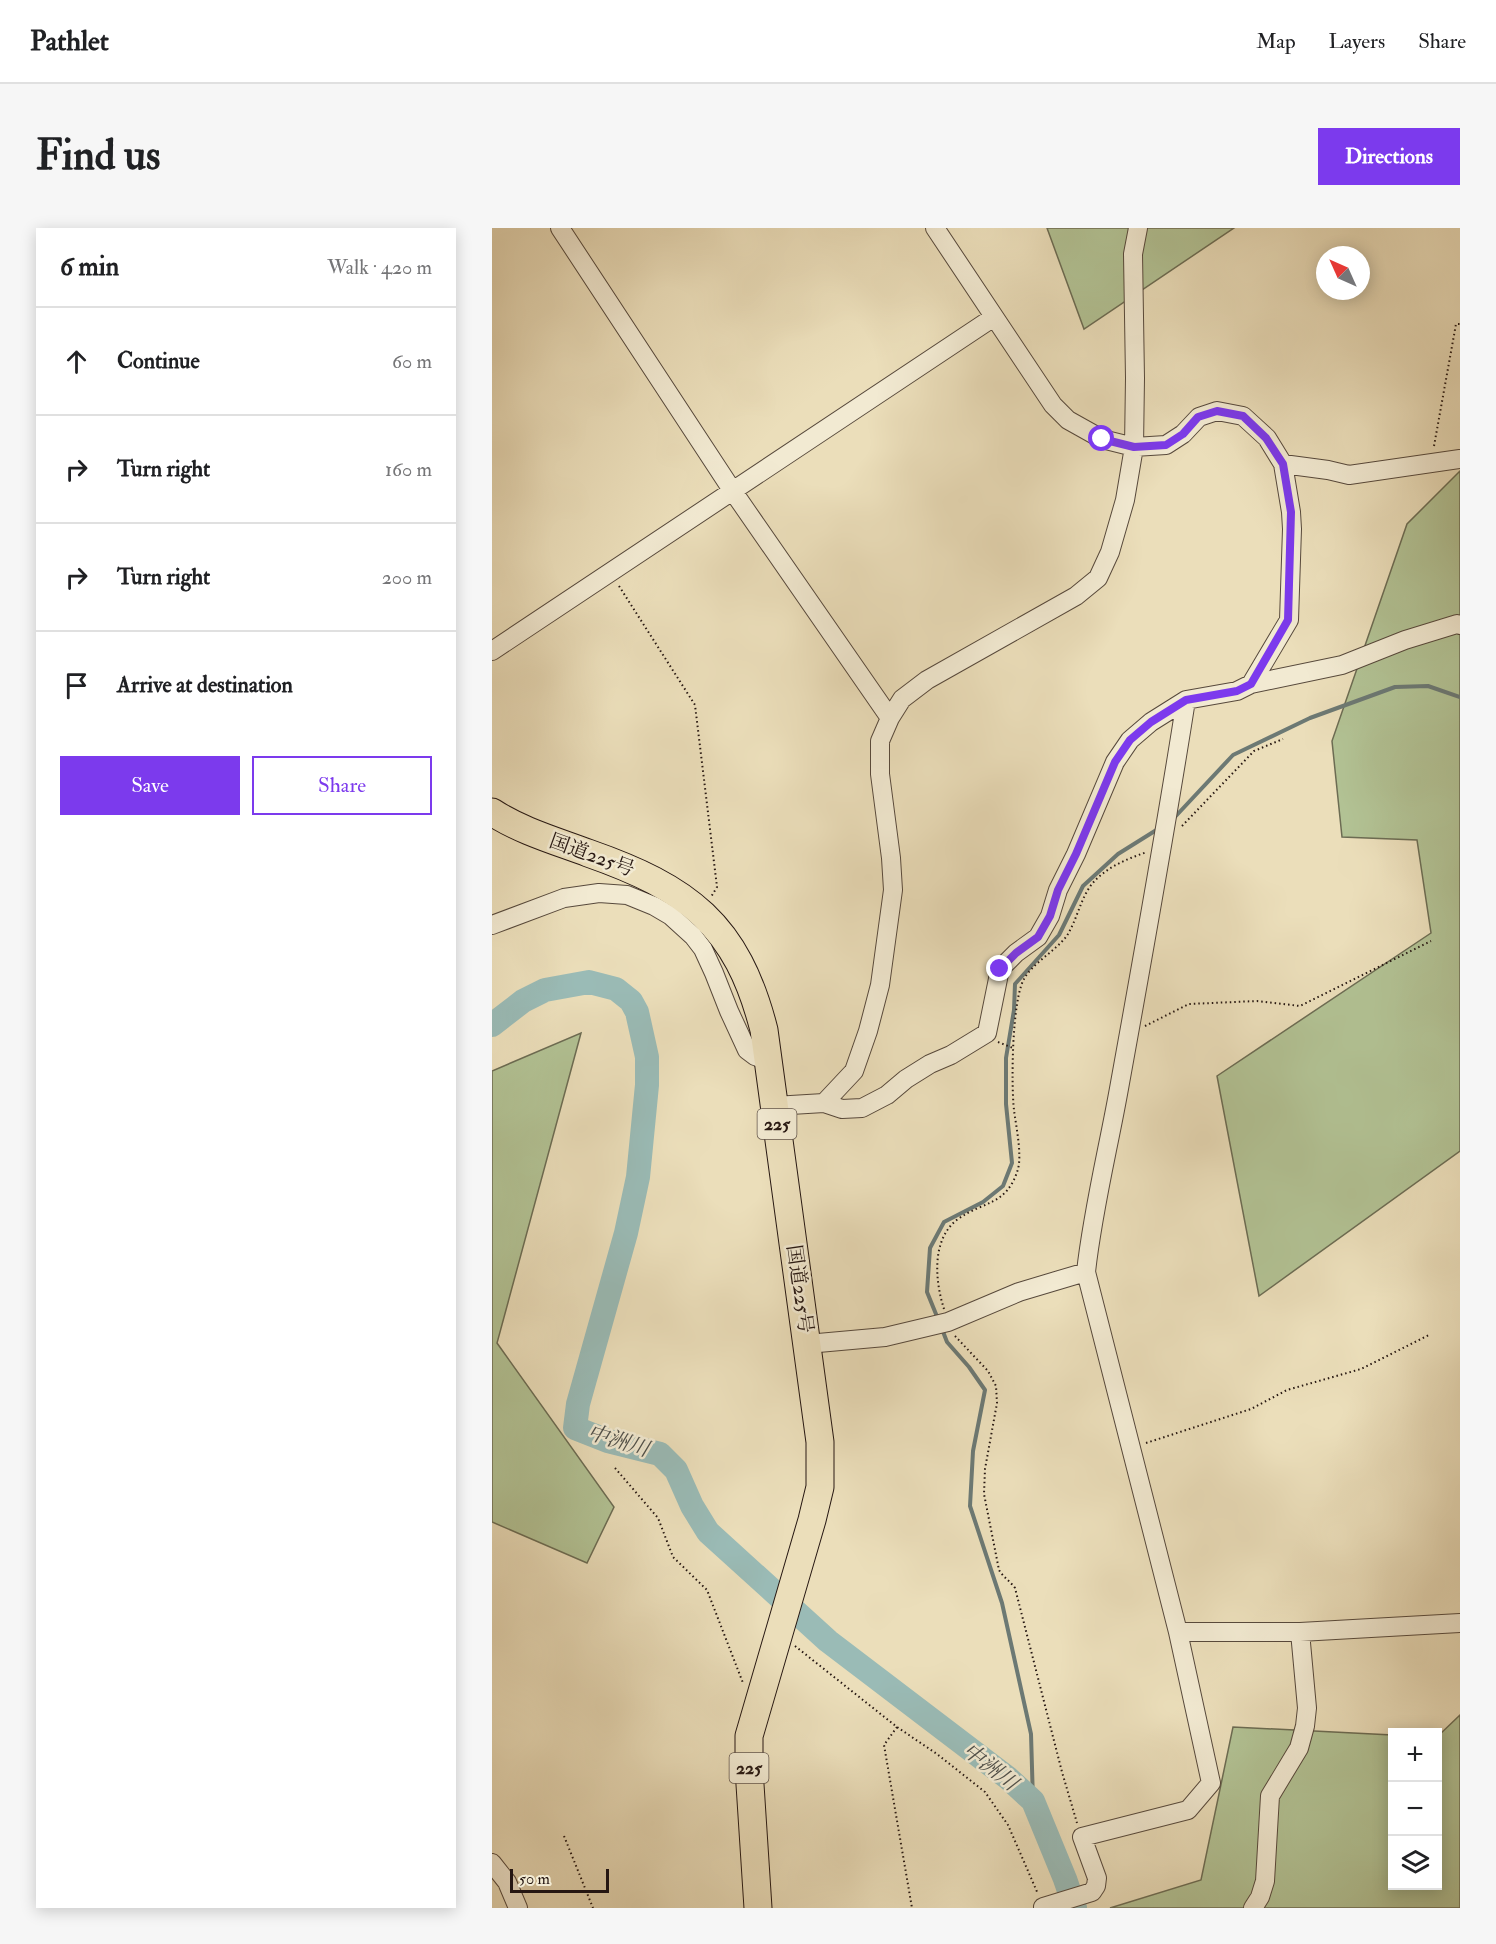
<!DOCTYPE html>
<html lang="en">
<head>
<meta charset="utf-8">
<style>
	:root { --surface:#fff; --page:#f6f6f6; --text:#202124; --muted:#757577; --line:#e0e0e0; --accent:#7c3aed }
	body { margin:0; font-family:"IM FELL Double Pica","Noto Serif JP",serif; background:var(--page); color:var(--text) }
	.controls { position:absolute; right:18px; bottom:18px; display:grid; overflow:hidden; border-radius:0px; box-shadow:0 3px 15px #0003 }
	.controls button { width:54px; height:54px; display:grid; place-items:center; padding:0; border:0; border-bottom:2px solid var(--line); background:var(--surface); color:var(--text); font:30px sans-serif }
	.compass { position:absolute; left:824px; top:18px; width:54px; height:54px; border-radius:50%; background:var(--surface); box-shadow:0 3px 15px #0003; rotate:315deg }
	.scale { position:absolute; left:18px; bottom:15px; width:99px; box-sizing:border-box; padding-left:6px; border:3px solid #261712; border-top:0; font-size:16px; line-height:21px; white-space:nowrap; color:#261712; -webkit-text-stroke:4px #f2ead2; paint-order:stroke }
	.stop { position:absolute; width:18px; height:18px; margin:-14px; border:4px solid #7c3aed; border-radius:50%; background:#fff }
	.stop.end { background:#7c3aed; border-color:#fff; box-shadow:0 2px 6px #0008 }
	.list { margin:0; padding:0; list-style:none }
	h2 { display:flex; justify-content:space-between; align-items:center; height:78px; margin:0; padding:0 24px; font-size:26px }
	h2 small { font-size:20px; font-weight:400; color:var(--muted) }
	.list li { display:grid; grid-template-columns:39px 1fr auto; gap:18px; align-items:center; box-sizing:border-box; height:108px; padding:0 24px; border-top:2px solid var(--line) }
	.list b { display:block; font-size:22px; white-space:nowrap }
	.list em { font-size:20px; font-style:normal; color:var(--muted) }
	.actions { display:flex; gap:12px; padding:18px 24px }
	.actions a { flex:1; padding:14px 0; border:2px solid var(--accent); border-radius:0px; text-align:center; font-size:21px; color:var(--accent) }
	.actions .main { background:var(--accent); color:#fff }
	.icon { flex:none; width:33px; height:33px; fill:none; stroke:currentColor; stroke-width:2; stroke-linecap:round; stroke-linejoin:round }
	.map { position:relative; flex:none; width:968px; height:1680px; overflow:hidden; border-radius:0px }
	header { display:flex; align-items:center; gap:36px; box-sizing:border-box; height:84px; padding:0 30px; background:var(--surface); border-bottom:2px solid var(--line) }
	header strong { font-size:28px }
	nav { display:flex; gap:33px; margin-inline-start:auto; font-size:21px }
	.intro { display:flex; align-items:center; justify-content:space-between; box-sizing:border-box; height:144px; padding:0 36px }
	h1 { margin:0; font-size:42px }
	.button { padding:15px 27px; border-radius:0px; background:var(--accent); color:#fff; font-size:21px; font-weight:700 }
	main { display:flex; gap:36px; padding:0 36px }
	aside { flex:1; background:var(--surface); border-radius:0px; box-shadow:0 3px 15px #0003 }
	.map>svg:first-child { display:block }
	.green { fill:#b2c294; stroke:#6c6c53; stroke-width:1.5 }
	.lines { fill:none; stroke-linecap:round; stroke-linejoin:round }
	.stream { stroke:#6c7974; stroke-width:4 }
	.river { stroke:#9abbb6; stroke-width:24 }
	.minor-casing { stroke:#57493c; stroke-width:20 }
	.highway-casing { stroke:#261712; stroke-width:29 }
	.path { stroke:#261712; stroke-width:2; stroke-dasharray:1.5 3; stroke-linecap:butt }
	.minor { stroke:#f2ead2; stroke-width:18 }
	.highway { stroke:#ebdeba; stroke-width:27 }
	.route { stroke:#7c3aed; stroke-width:8 }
	.labels { text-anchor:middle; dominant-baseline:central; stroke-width:5; stroke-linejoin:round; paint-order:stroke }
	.shield { fill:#f2ead2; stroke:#63564c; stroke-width:1.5 }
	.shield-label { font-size:18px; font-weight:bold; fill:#261712 }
	.street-label { font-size:20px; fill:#261712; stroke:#f2ead2 }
	.water-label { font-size:21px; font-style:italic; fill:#4f504b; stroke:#f2ead2 }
</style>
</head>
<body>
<header>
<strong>Pathlet</strong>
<nav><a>Map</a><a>Layers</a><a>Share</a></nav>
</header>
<div class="intro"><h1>Find us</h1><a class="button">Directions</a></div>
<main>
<aside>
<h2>6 min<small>Walk · 420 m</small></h2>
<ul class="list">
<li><svg class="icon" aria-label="ahead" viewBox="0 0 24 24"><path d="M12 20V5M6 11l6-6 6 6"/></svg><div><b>Continue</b></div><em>60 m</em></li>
<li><svg class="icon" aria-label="right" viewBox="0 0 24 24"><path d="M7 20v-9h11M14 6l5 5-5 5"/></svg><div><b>Turn right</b></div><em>160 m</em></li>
<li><svg class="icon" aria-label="right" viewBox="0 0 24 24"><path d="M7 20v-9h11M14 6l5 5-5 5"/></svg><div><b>Turn right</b></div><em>200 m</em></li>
<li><svg class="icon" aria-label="arrive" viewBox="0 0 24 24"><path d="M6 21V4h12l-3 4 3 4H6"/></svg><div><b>Arrive at destination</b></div></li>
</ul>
<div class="actions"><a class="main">Save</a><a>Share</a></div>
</aside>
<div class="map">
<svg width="968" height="1680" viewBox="0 0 968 1680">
	<rect width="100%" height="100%" fill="#ebdeba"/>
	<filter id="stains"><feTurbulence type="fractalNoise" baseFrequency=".00333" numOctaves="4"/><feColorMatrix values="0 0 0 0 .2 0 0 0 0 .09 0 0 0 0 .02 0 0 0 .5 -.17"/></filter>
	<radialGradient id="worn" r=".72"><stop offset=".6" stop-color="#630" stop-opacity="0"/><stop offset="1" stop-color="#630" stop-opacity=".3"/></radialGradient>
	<path class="green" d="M555,0H742L592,101Z
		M968,243V923L767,1068L725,848L939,705L925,612L850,609L840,513L915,296Z
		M89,805L5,1115L122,1279L95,1335L0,1294V843Z
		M968,1487V1680H618L709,1652L741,1499L900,1507V1658H946V1508Z"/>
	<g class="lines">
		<path class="stream" d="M682,590L741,527L818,490L903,459L936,458L968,469
			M446,1091L435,1064L438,1020L452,994L491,974L511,958L520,935L514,876V830L522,782L523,756L567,707L591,658L626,626L666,601
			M450,1101L455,1114L477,1139L493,1162L481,1223L478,1278L510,1375L539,1506L541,1573"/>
		<path class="river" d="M0,797L31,773L53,762L97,754L124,761L139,773L145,784L155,829V857L146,949L134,1005L86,1176L83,1200L116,1213L168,1226L184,1242L200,1278L216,1304L336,1413L516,1550L541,1573L573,1651L583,1680"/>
		<defs>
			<path id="minor" d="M68,0L240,262L398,490
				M443,0L561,177L576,192L610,211L642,219L674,217L691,206L707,189L725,183L751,188L775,210L791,236L836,242L857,247L968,231
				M0,423L502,89
				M759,456L797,392L800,301L799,284L791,236
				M0,697L72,670L107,665L135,667L162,678L179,688L201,708L211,721L222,745L237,783L255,822L263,828L276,833
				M332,875L350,881L370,880L395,867L414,851L438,836L459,827L495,805L508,741L524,725L546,709L558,688L566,662L584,626L623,534L638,512L659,494L694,472L745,463L759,456L850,437L913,412L965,396L968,397
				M282,878L332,875L362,843L376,803L388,757L401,662L399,630L388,546V513L398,490L410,471L435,452L584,368L606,350L618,324L633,272L642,219L643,150L641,26L646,0
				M315,1116L393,1109L456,1094L527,1064L594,1044
				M686,1404H808L968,1395
				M0,1635L15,1654L26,1680
				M551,1679L600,1664L604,1658L605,1650L590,1609L696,1582L719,1555L686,1404L594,1044C601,980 617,918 628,855C651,728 674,600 694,472
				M761,1680L768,1669L773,1653L778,1568L807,1520L813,1498L815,1480L808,1404"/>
			<path id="highway" d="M0,584C29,603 64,613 96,625C196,660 245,696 272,802L328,1214V1259L320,1292L257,1508V1541L266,1680"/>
		</defs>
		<use href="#minor" class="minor-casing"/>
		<use href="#highway" class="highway-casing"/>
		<path class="path" d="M942,218L964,96H968
			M127,358L203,477L225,659L219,669
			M690,598L762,523L791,511
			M653,798L697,776L765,773L808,778L939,713
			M506,814L521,820
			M452,1081C443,1053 439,1011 466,991C491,973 515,978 526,941C530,926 524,898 522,882C519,856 520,772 532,751C540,736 563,723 574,709C585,693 588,671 600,656C614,639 635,631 655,624
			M463,1108L496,1143L504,1158L505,1175L493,1241L492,1266L507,1342C511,1349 518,1353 523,1360L570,1544L585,1595
			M654,1215L759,1181L795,1162L869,1141L937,1107
			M123,1240L166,1290L181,1329L215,1362L251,1455
			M303,1418L405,1499L445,1526L493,1564L516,1597L546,1666
			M405,1499L392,1517L420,1680
			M72,1608L101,1680"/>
		<use href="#minor" class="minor"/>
		<use href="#highway" class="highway"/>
	</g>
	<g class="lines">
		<path class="route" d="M508,741L524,725L546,709L558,688L566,662L584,626L623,534L638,512L659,494L694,472L745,463L759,456L796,392L799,284L791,236L774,210L751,188L725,183L706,189L691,206L674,217L642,219L610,211"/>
	</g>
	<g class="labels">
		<g class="shield">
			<rect x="265.5" y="881" width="39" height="30" rx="4.5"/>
			<rect x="237.5" y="1525" width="39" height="30" rx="4.5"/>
		</g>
		<g class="shield-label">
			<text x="285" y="896">225</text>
			<text x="257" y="1540">225</text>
		</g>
		<g class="street-label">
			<text transform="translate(100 627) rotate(20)">国道225号</text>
			<text transform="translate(308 1061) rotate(82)">国道225号</text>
		</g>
		<g class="water-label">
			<text transform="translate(126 1213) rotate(17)">中洲川</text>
			<text transform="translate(498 1539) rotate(38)">中洲川</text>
		</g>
	</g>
	<rect width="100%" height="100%" filter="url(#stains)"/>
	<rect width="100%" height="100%" fill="url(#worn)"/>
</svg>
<div class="controls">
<button>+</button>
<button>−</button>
<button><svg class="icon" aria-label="layers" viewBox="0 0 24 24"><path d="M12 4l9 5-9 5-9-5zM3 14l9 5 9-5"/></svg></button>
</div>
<svg class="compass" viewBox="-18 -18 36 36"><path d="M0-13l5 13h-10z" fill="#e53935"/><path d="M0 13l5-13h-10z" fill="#757577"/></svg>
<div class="scale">50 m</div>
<div class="stop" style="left:610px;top:211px"></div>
<div class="stop end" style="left:508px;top:741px"></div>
</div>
</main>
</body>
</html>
